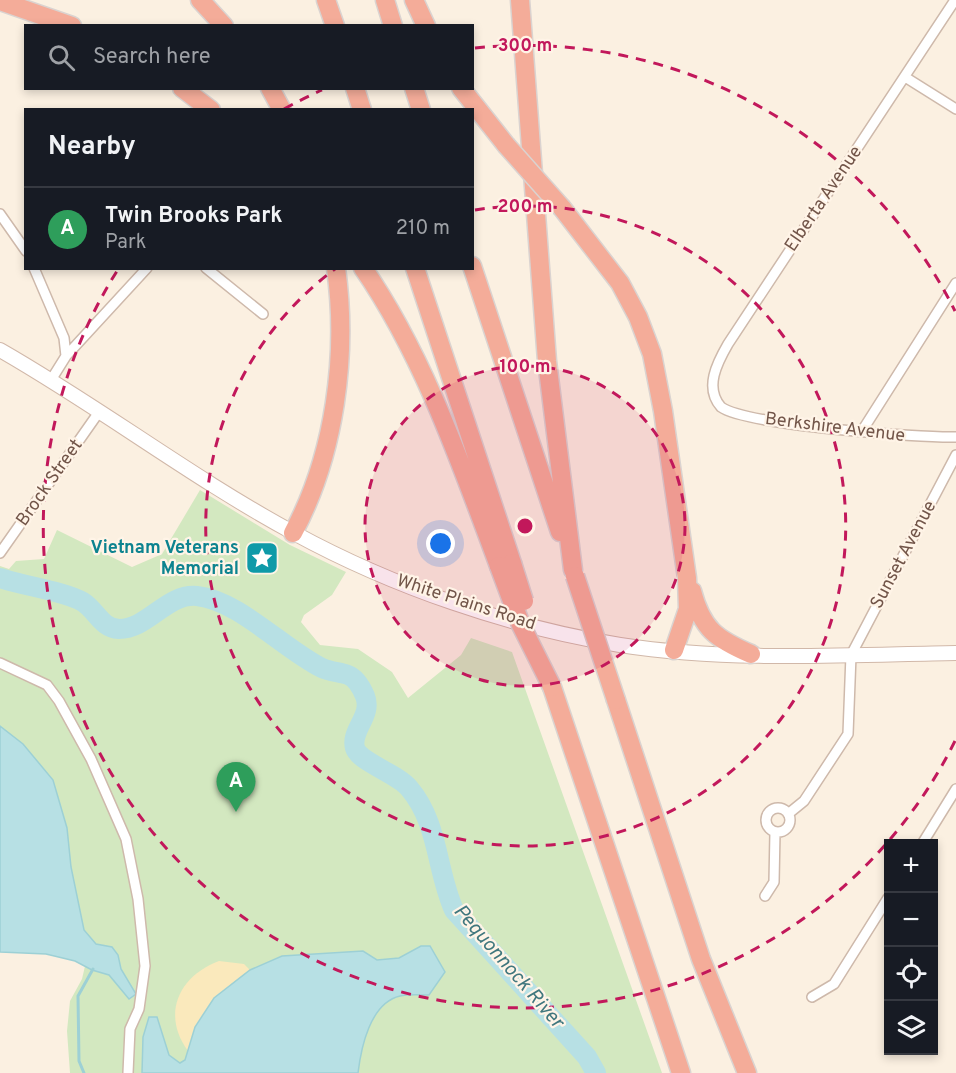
<!DOCTYPE html>
<html lang="en">
<head>
<meta charset="utf-8">
<style>
	:root { --surface:#171b24; --page:#242831; --text:#f1f3f6; --muted:#9ea1a6; --line:#363941; --accent:#e36249 }
	body { margin:0; font-family:Overpass,sans-serif; background:var(--page); color:var(--text) }
	.controls { position:absolute; right:18px; bottom:18px; display:grid; overflow:hidden; border-radius:0px; box-shadow:0 3px 9px #0003 }
	.controls button { width:54px; height:54px; display:grid; place-items:center; padding:0; border:0; border-bottom:2px solid var(--line); background:var(--surface); color:var(--text); font:30px sans-serif }
	.you { position:absolute; left:441px; top:544px; width:21px; height:21px; margin:-15px; border:4px solid #fff; border-radius:50%; background:#1a73e8; box-shadow:0 0 0 9px #1a73e833 }
	.badge { display:grid; place-items:center; width:39px; height:39px; border-radius:50%; background:var(--accent); color:#fff; font-size:20px; font-weight:700 }
	.pin { position:absolute; translate:-50% -50px; filter:drop-shadow(0 2px 3px #0008) }
	.pin::after { content:''; position:absolute; top:32px; width:21px; height:18px; background:inherit; clip-path:polygon(0 0,100% 0,50% 100%) }
	.list { margin:0; padding:0; list-style:none }
	h2 { display:flex; justify-content:space-between; align-items:center; height:78px; margin:0; padding:0 24px; font-size:26px }
	h2 small { font-size:20px; font-weight:400; color:var(--muted) }
	.list li { display:grid; grid-template-columns:39px 1fr auto; gap:18px; align-items:center; box-sizing:border-box; height:84px; padding:0 24px; border-top:2px solid var(--line) }
	.list b { display:block; font-size:22px; white-space:nowrap }
	.list p { margin:0; font-size:20px; white-space:nowrap; color:var(--muted) }
	.list em { font-size:20px; font-style:normal; color:var(--muted) }
	.icon { flex:none; width:33px; height:33px; fill:none; stroke:currentColor; stroke-width:2; stroke-linecap:round; stroke-linejoin:round }
	.map { position:relative; flex:none; width:956px; height:1073px; overflow:hidden }
	.search { position:absolute; background:var(--surface); box-shadow:0 3px 9px #0003; left:24px; top:24px; width:450px; height:66px; display:flex; align-items:center; gap:15px; box-sizing:border-box; padding:0 21px; border-radius:0px; color:var(--muted); font-size:22px }
	.panel { position:absolute; background:var(--surface); box-shadow:0 3px 9px #0003; left:24px; top:108px; width:450px; height:162px; border-radius:0px }
	.map>svg:first-child { display:block }
	.green { fill:#d3e8c0 }
	.sand { fill:#fae9bc }
	.water { fill:#b7e0e4; stroke:#9dd0d5; stroke-width:1.5 }
	.lines { fill:none; stroke-linecap:round; stroke-linejoin:round }
	.stream { stroke:#9dd0d5; stroke-width:3 }
	.river { stroke:#b7e0e4; stroke-width:20 }
	.minor-casing { stroke:#ceb9ab; stroke-width:12 }
	.secondary-casing { stroke:#d1b8a9; stroke-width:16 }
	.motorway-casing { stroke:#dad3d0; stroke-width:21 }
	.minor { stroke:#fff; stroke-width:9 }
	.secondary { stroke:#fff; stroke-width:14 }
	.motorway { stroke:#f4ac99; stroke-width:18 }
	.motorway-bridge-casing { stroke:#dad3d0; stroke-width:21; stroke-linecap:butt }
	.motorway-bridge { stroke:#f4ac99; stroke-width:18 }
	.ring { fill:none; stroke:#c2185b; stroke-width:3; stroke-dasharray:10 8 }
	.labels { text-anchor:middle; dominant-baseline:central; stroke-width:4.5; stroke-linejoin:round; paint-order:stroke }
	.street-label { font-size:18px; fill:#725549; stroke:#fff4e7 }
	.culture-label { font-size:18px; font-weight:bold; fill:#0d838f; stroke:#fff4e7; text-anchor:end }
	.water-label { font-size:20px; font-style:italic; fill:#40777e; stroke:#fff4e7 }
	.centre { fill:#c2185b; stroke:#fff4e7; stroke-width:3 }
	.ring-label { font-size:18px; text-anchor:middle; font-weight:bold; fill:#c2185b; stroke:#fff4e7; stroke-width:4.5; stroke-linejoin:round; paint-order:stroke }
</style>
</head>
<body>
<div class="map">
<svg width="956" height="1073" viewBox="0 0 956 1073">
	<rect width="100%" height="100%" fill="#fbf0e1"/>
	<path class="green" d="M200,490L290,545L346,572L332,595L304,615L301,622L320,645L358,649L392,672L408,698L461,655L471,638L512,652L662,1073H70L67,1031L70,1001L82,979L89,949L0,744V566L9,569L16,561L44,559L57,530L132,567L162,554Z"/>
	<path class="sand" d="M219,961L244,964L250,970C218,992 199,1014 188,1051C161,1014 179,976 219,961Z"/>
	<path class="water" d="M0,726L23,744L53,780L67,828L71,867L84,930L96,944L112,947L118,955L121,969L136,994L129,999L109,975L92,970L75,961L46,954L0,952Z
		M421,946H430L445,972L429,995C420,995 408,994 400,996C370,1003 361,1048 358,1073H142L143,1037L149,1017H157L169,1055L180,1063L185,1060L195,1027L214,998L250,970L282,956L363,951L377,960L399,958Z"/>
	<g class="lines">
		<path class="stream" d="M84,1073L79,1061L78,996L93,969"/>
		<path class="river" d="M0,578C23,586 64,591 83,602C96,610 101,628 119,629C148,629 167,593 197,596C238,600 285,650 322,668C331,672 340,672 348,675C356,678 362,689 365,696C373,716 350,730 355,748C359,762 398,774 409,788C439,823 436,870 454,910L587,1057L596,1073"/>
		<defs>
			<path id="minor" d="M955,0L728,344C717,363 704,388 721,407C746,425 919,438 956,437
				M905,77L956,109
				M0,214L26,251
				M34,268L64,338L66,356
				M206,268L263,314
				M51,380L66,356L147,268
				M862,431L956,283
				M0,553L99,412
				M0,663L47,685L59,701L91,759L126,839L138,899L145,966L139,1009L130,1029L128,1073
				M766 820a12 12 0 1 1 24 0a12 12 0 1 1-24 0Z
				M788,814L804,801L848,734L851,655L956,455
				M922,844L956,789
				M765,896L774,882L775,832
				M812,997L834,984L888,898"/>
			<path id="secondary" d="M0,350C100,407 192,478 294,533C393,587 509,627 620,645C730,662 845,655 956,653"/>
			<path id="motorway" d="M200,0L224,26
				M326,0L335,26
				M385,0L393,26
				M414,0L426,26
				M520,0L547,361L573,570
				M0,1L72,26
				M182,88L211,110
				M270,88L282,110
				M355,88L362,110
				M414,88L421,110
				M461,88L506,145
				M562,208L620,283L638,317L652,354L663,411L687,578L688,609L674,650
				M472,266L560,532
				M363,268C424,356 462,467 499,566
				M415,268L512,563
				M293,533C335,455 348,355 336,268
				M692,591C702,629 716,639 751,654
				M552,687L681,1073
				M616,700L701,959L747,1073"/>
		</defs>
		<use href="#minor" class="minor-casing"/>
		<use href="#secondary" class="secondary-casing"/>
		<use href="#motorway" class="motorway-casing"/>
		<use href="#minor" class="minor"/>
		<use href="#secondary" class="secondary"/>
		<use href="#motorway" class="motorway"/>
		<defs>
			<path id="motorway-bridge" d="M506,145L562,208
				M512,563L524,601
				M499,566L521,625L552,687
				M575,576L616,700"/>
		</defs>
		<use href="#motorway-bridge" class="motorway-bridge-casing"/>
		<use href="#motorway-bridge" class="motorway-bridge"/>
	</g>
	<circle cx="525" cy="526" r="160" fill="#c2185b" fill-opacity=".12"/>
	<g class="ring">
		<circle cx="525" cy="526" r="160"/>
		<path d="M475 210A320 320 0 1 1 335 269"/>
		<path d="M955 741A481 481 0 1 1 117 271M284 109A481 481 0 0 1 322 90M475 48A481 481 0 0 1 955 311"/>
	</g>
	<defs>
		<symbol id="sight-square" viewBox="-11 -11 22 22"><rect x="-9" y="-9" width="18" height="18" rx="4" fill="#0f9aa8" stroke="#fff4e7"/><path d="M0-6L1.8-2.2L6-1.7L2.9 1.2L3.7 5.4L0 3.3L-3.7 5.4L-2.9 1.2L-6-1.7L-1.8-2.2Z" fill="#fff"/></symbol>
	</defs>
	<g fill-rule="evenodd">
		<use href="#sight-square" x="243" y="539" width="38" height="38"/>
	</g>
	<g class="labels">
		<g class="street-label">
			<text transform="translate(824 199) rotate(-56)">Elberta Avenue</text>
			<text transform="translate(835 428) rotate(7)">Berkshire Avenue</text>
			<text transform="translate(50 483) rotate(-55)">Brock Street</text>
			<text transform="translate(904 555) rotate(-62)">Sunset Avenue</text>
			<text transform="translate(466 603) rotate(18)">White Plains Road</text>
		</g>
		<g class="culture-label">
			<text x="239" y="548">Vietnam Veterans<tspan x="239" dy="21">Memorial</tspan></text>
		</g>
		<g class="water-label">
			<text transform="translate(508 967) rotate(49)">Pequonnock River</text>
		</g>
	</g>
	<circle cx="525" cy="526" r="9" class="centre"/>
	<g class="ring-label">
		<text x="525" y="51">300 m</text>
		<text x="525" y="212">200 m</text>
		<text x="525" y="372">100 m</text>
	</g>
</svg>
<div class="controls">
<button>+</button>
<button>−</button>
<button><svg class="icon" aria-label="locate" viewBox="0 0 24 24"><circle cx="12" cy="12" r="6"/><path d="M12 2v4M12 18v4M2 12h4M18 12h4"/></svg></button>
<button><svg class="icon" aria-label="layers" viewBox="0 0 24 24"><path d="M12 4l9 5-9 5-9-5zM3 14l9 5 9-5"/></svg></button>
</div>
<div class="you"></div>
<div class="pin badge" style="left:236px;top:812px;background:#2e9e5b">A</div>
<div class="search"><svg class="icon" aria-label="search" viewBox="0 0 24 24"><circle cx="10" cy="10" r="6"/><path d="M15 15l6 6"/></svg>Search here</div>
<section class="panel">
<h2>Nearby<small></small></h2>
<ul class="list">
<li><span class="badge" style="background:#2e9e5b">A</span><div><b>Twin Brooks Park</b><p>Park</p></div><em>210 m</em></li>
</ul>
</section>
</div>
</body>
</html>
